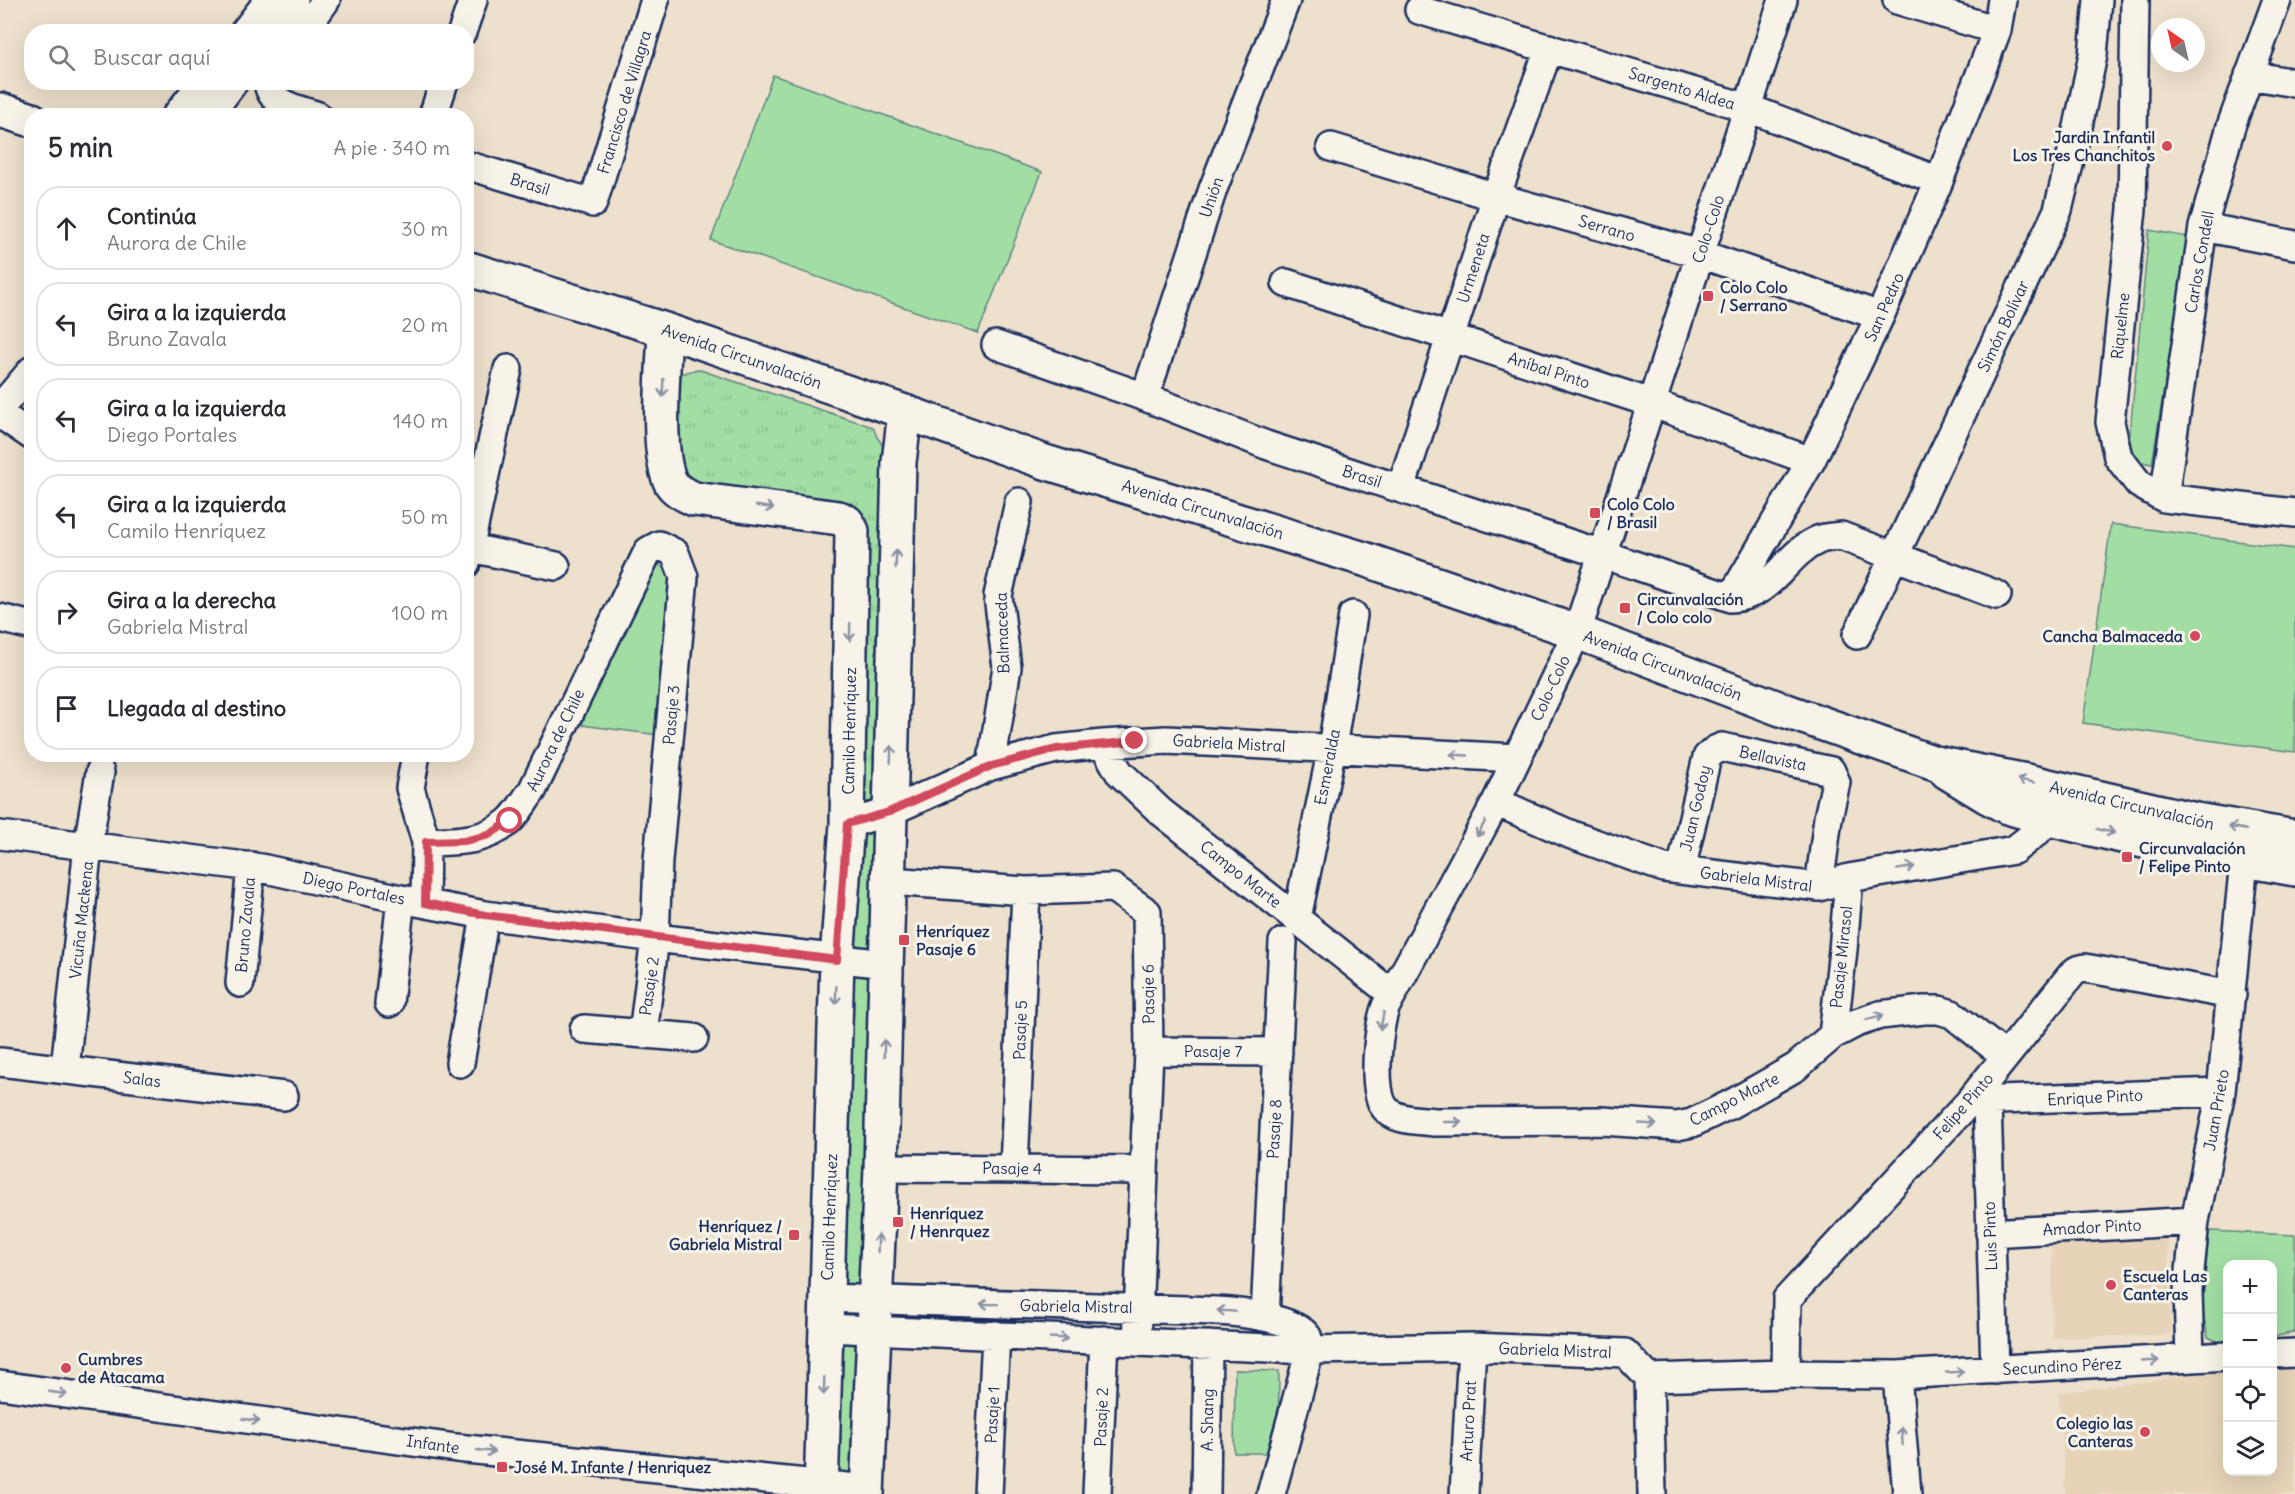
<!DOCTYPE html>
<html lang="es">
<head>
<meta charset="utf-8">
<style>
	:root { --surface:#fff; --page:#f2f2f3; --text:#2b2b33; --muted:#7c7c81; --line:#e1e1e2 }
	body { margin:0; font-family:Delius,sans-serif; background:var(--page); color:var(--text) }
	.controls { position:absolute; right:18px; bottom:18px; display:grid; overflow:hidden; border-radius:12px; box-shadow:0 6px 24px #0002 }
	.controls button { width:54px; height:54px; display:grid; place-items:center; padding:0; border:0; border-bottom:2px solid var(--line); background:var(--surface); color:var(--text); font:30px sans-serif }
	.compass { position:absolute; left:2151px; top:18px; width:54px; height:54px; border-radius:50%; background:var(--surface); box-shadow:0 6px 24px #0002; rotate:326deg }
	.stop { position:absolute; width:18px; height:18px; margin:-14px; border:4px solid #d1495b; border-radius:50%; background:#fff }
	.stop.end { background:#d1495b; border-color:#fff; box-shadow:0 2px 6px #0008 }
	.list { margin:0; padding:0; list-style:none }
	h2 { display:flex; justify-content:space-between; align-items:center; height:78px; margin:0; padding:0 24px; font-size:26px }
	h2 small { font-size:20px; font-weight:400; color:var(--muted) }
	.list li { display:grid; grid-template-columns:39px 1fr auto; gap:18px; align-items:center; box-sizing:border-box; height:84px; margin:0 12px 12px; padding:0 12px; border:2px solid var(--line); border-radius:24px }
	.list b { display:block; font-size:22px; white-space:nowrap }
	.list p { margin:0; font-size:20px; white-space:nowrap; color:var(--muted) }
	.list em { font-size:20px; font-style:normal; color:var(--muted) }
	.icon { flex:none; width:33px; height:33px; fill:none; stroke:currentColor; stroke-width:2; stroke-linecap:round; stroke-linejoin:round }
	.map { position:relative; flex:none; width:2295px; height:1494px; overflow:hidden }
	.search { position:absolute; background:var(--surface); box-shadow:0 6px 24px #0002; left:24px; top:24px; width:450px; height:66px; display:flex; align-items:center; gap:15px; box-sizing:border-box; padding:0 21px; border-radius:24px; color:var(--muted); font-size:22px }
	.panel { position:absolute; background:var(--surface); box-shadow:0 6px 24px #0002; left:24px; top:108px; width:450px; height:654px; border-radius:24px }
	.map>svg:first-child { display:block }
	.built { fill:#e6d3b8 }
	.grass { fill:url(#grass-tufts); stroke:#5e8681; stroke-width:1.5 }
	.park { fill:#a2dea4; stroke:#5e8681; stroke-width:1.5 }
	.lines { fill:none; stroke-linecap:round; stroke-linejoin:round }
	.minor-casing { stroke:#1b2f5e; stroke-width:32 }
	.major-casing { stroke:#1b2f5e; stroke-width:38 }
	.minor { stroke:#f7f3e8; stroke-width:27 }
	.major { stroke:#f7f3e8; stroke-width:33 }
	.oneway { stroke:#8991a3 }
	.route { stroke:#d1495b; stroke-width:8 }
	.poi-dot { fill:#d1495b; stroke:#f7f3e8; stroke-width:2 }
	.labels { text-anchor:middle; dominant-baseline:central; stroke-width:6; stroke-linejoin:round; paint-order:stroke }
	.street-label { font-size:16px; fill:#1b2f5e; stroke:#f7f3e8 }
	.poi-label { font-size:16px; font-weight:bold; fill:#1b2f5e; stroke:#f7f3e8; text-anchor:start }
</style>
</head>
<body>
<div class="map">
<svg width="2295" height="1494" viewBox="0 0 2295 1494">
	<defs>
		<pattern id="grass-tufts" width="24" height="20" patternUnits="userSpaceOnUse" patternTransform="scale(1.5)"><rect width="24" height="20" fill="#a2dea4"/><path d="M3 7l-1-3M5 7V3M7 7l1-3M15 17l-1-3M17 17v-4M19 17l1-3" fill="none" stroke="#8bbf90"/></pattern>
	</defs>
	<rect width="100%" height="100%" fill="#ede0cc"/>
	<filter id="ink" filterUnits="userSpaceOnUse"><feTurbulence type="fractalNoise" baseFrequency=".0167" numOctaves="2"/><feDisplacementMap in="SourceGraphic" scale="12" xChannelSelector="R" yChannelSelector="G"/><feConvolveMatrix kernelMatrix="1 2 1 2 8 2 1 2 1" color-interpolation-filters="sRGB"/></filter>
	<g filter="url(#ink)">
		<path class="built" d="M2167,1229L2171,1334L2052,1338V1237Z
			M2281,1364L2295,1373V1494H2066L2059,1393L2227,1371L2228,1472H2272L2273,1365Z"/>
		<path class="grass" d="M697,369L873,427L877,437L895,464L884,806L852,818L856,528L684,489L669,378Z"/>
		<path class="park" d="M773,75L1042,172L978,333L711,240Z
			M2149,230L2188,237L2152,464L2137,461L2129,443Z
			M2111,524L2295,549V752L2083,723Z
			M659,564L683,584L658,735L582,725L596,681L635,596Z
			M881,825L864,1159L856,1484L832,1483L853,831Z
			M2209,1231L2295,1235V1332L2273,1337L2272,1264H2228L2227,1346L2208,1337L2202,1310Z
			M1235,1370L1279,1371L1278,1453H1234Z"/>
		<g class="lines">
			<defs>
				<path id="minor" d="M1783,0L1577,632L1496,802L1386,1006C1378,1025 1371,1091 1385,1108C1395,1121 1418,1120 1434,1122L1602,1121L1677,1126L1692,1123L1731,1104L1796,1067L1833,1035L1856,1023L1880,1015L1924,1010H1939L1952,1014L2005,1056
					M1897,0L1997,30
					M2135,0L2132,209L2110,422L2118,457L2139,484L2164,498L2295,513
					M1419,10L1748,108L1939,181
					M244,32L269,0
					M272,32L294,0
					M303,32L326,0
					M462,32L473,0
					M2249,75L2295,83
					M268,82C270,106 299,109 318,116
					M176,116L203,82
					M205,116L213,110L234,82
					M433,116L444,82
					M1331,147L1496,197L1700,254L1880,316
					M466,165L593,203L655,0
					M2203,227L2295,245
					M1286,283L1651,403L1811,461
					M996,345L1145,397L1266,445L1602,554L1731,598C1774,596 1783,555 1818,540C1825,537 1834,537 1841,536L1997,595
					M1145,397L1213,189L1286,0
					M0,408L32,370
					M0,414L32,436
					M1401,488L1496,197L1549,48
					M2164,498L2203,227L2231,126L2277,0
					M466,547L556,566
					M466,563L508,369
					M1731,598L1811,461L1880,316L1939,181L1997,30L2002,0
					M0,618L32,626
					M1857,635L2058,210L2078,127L2093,55L2098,0
					M1103,744L1119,772L1160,811L1392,994
					M416,754L410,788L426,842L425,903
					M991,766L1007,667L998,596L1019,502
					M1496,802L1572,835L1664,868L1819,887L1849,878L2014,850L2037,832L2049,819
					M847,824L889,812L991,766L1056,749L1103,744L1166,740L1517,758
					M0,835L261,868L401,899L485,915L655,938L886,964
					M426,842C455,841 485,842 508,822C518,814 524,801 532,791L648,551L659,545L675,553L684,577L658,860L655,938L643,1034
					M1681,870L1707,757L1715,750L1722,747L1831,771L1836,782L1828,818L1819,887
					M890,881L1026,891L1113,888L1147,912L1149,1051L1137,1342
					M1297,918L1332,748L1353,615
					M240,983L251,866
					M389,1003L401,899
					M584,1029L694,1038
					M1833,1035L1843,950L1849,878
					M1149,1051L1278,1052
					M0,1062L284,1096
					M460,1063L485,915
					M65,1069L88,845L100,772
					M1970,1101L2221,1092
					M1987,1102L1995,1370
					M881,1168L1143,1170
					M1014,1168L1026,891
					M1990,1233L2195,1221
					M826,1298L1216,1311C1237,1312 1294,1318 1307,1336C1309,1340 1309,1345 1310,1350L1271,1494
					M1265,1317L1283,942
					M826,1328L1310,1350L1472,1347L1625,1353L1649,1378L1786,1374L1897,1375L2228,1356
					M2272,1354L2295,1353
					M2190,1358L2188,1291L2195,1221L2221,1092L2244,861
					M1786,1374L1787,1299L1970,1101L2072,974L2077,970L2085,968L2232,995
					M1897,1375L1907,1494
					M1649,1378L1652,1494
					M0,1385L456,1448L867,1489
					M988,1494L996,1335
					M1097,1494L1104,1340
					M1206,1494L1208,1345
					M1464,1494L1472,1347"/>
				<path id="major" d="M0,110L32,120
					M466,268L665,330L905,412L1045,462L1364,559L1577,632L1778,708L1935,763L2031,782L2196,820L2295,837
					M665,330C664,365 655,453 671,483C676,491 686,495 694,499L839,518L847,522L852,531L847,824L837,960L821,1494
					M1947,772L1988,797L2007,807L2049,819L2160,845L2295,869
					M867,1494L881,1168L899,462L905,412"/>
			</defs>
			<use href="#minor" class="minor-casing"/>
			<use href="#major" class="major-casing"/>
			<use href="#minor" class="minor"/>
			<use href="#major" class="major"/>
		</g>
		<defs><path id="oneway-shaft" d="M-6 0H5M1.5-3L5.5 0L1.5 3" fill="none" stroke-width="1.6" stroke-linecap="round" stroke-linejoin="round" transform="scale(1.5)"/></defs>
		<g class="oneway">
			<use href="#oneway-shaft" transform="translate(663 388) rotate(92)"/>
			<use href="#oneway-shaft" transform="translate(765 507) rotate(9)"/>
			<use href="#oneway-shaft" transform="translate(896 559) rotate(-88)"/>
			<use href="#oneway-shaft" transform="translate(850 632) rotate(91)"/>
			<use href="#oneway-shaft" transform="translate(891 754) rotate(-88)"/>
			<use href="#oneway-shaft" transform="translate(1459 755) rotate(-177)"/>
			<use href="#oneway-shaft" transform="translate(2026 781) rotate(-168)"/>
			<use href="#oneway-shaft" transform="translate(2237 828) rotate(-169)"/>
			<use href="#oneway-shaft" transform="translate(1481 829) rotate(118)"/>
			<use href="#oneway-shaft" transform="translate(2106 831) rotate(13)"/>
			<use href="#oneway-shaft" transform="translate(1906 868) rotate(-10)"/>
			<use href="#oneway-shaft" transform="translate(836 995) rotate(92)"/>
			<use href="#oneway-shaft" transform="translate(1875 1017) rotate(-15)"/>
			<use href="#oneway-shaft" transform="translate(1382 1021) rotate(101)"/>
			<use href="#oneway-shaft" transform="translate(884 1048) rotate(-89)"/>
			<use href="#oneway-shaft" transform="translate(1453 1122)"/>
			<use href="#oneway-shaft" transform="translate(1648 1124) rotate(4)"/>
			<use href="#oneway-shaft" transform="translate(878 1243) rotate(-88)"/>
			<use href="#oneway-shaft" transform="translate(989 1304) rotate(-179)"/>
			<use href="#oneway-shaft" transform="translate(1226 1311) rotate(-176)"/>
			<use href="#oneway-shaft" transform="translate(1059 1338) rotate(3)"/>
			<use href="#oneway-shaft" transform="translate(2150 1361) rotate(-3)"/>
			<use href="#oneway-shaft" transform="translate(1955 1372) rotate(-3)"/>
			<use href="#oneway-shaft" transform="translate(824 1386) rotate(92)"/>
			<use href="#oneway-shaft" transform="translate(58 1393) rotate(8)"/>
			<use href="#oneway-shaft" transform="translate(251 1420) rotate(8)"/>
			<use href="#oneway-shaft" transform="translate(1902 1436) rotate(-95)"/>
			<use href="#oneway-shaft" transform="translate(486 1451) rotate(6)"/>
		</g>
	</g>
	<g class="lines" filter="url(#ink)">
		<path class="route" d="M510,821L489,835L464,841L426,842L425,903L485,915L837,960L847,824L889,812L991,766L1056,749L1135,741"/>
	</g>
	<g class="poi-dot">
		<circle cx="2167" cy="146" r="6"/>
		<rect x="1702" y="290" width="12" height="12" rx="3"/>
		<rect x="1589" y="507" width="12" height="12" rx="3"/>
		<rect x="1619" y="602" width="12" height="12" rx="3"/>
		<circle cx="2195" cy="636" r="6"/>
		<rect x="2121" y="851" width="12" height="12" rx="3"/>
		<rect x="898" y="934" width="12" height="12" rx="3"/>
		<rect x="892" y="1216" width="12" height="12" rx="3"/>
		<rect x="788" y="1229" width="12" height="12" rx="3"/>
		<circle cx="2111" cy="1285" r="6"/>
		<circle cx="66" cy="1368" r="6"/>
		<circle cx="2145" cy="1432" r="6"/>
		<rect x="496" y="1461" width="12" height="12" rx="3"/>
	</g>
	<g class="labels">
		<g class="street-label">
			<text transform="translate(1682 88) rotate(17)">Sargento Aldea</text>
			<text transform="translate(624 102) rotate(-73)">Francisco de Villagra</text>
			<text transform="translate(530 184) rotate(17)">Brasil</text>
			<text transform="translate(1211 197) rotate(-71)">Unión</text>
			<text transform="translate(1607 228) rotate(16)">Serrano</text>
			<text transform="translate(1708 229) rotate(-72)">Colo-Colo</text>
			<text transform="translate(2199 262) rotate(-80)">Carlos Condell</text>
			<text transform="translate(1473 268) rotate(-72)">Urmeneta</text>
			<text transform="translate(1884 307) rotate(-66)">San Pedro</text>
			<text transform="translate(2003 326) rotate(-65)">Simón Bolívar</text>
			<text transform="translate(2120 326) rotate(-84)">Riquelme</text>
			<text transform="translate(742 356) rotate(19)">Avenida Circunvalación</text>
			<text transform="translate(1549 370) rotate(18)">Aníbal Pinto</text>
			<text transform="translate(1362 476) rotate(18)">Brasil</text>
			<text transform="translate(1203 509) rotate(17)">Avenida Circunvalación</text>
			<text transform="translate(1002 633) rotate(-92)">Balmaceda</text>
			<text transform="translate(1663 665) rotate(21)">Avenida Circunvalación</text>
			<text transform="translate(1550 688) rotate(-65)">Colo-Colo</text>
			<text transform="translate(671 715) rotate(-85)">Pasaje 3</text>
			<text transform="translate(849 731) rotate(-89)">Camilo Henríquez</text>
			<text transform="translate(555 740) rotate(-64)">Aurora de Chile</text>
			<text transform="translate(1229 743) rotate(3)">Gabriela Mistral</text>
			<text transform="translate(1773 758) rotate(12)">Bellavista</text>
			<text transform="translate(1327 767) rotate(-79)">Esmeralda</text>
			<text transform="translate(2132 805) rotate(13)">Avenida Circunvalación</text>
			<text transform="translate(1695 808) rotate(-77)">Juan Godoy</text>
			<text transform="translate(1241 874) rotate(38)">Campo Marte</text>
			<text transform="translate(1756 879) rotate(7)">Gabriela Mistral</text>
			<text transform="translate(354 888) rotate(12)">Diego Portales</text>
			<text transform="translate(81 920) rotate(-84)">Vicuña Mackena</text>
			<text transform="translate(245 925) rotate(-85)">Bruno Zavala</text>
			<text transform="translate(1841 957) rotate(-84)">Pasaje Mirasol</text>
			<text transform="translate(649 986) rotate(-82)">Pasaje 2</text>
			<text transform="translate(1148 994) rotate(-91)">Pasaje 6</text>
			<text transform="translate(1020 1030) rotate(-88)">Pasaje 5</text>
			<text x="1213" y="1051">Pasaje 7</text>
			<text transform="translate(142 1079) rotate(7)">Salas</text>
			<text transform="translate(2095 1097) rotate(-3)">Enrique Pinto</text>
			<text transform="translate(1734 1099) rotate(-27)">Campo Marte</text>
			<text transform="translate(1963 1106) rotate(-49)">Felipe Pinto</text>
			<text transform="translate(2216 1110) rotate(-80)">Juan Prieto</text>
			<text transform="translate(1274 1129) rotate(-87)">Pasaje 8</text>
			<text transform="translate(1012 1168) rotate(1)">Pasaje 4</text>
			<text transform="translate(829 1217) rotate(-88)">Camilo Henríquez</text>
			<text transform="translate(2092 1227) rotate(-3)">Amador Pinto</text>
			<text transform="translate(1990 1236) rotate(-92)">Luis Pinto</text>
			<text transform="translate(1076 1306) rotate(1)">Gabriela Mistral</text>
			<text transform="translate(1555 1350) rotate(2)">Gabriela Mistral</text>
			<text transform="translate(2062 1366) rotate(-3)">Secundino Pérez</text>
			<text transform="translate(992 1415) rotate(-87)">Pasaje 1</text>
			<text transform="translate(1101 1417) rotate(-88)">Pasaje 2</text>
			<text transform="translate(1207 1420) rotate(-89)">A. Shang</text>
			<text transform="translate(1468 1421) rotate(-87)">Arturo Prat</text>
			<text transform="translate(433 1444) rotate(8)">Infante</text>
		</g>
		<g class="poi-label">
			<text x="2155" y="137" text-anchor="end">Jardin Infantil<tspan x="2155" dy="18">Los Tres Chanchitos</tspan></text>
			<text x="1720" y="287">Colo Colo<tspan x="1720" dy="18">/ Serrano</tspan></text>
			<text x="1607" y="504">Colo Colo<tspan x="1607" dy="18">/ Brasil</tspan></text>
			<text x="1637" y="599">Circunvalación<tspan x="1637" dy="18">/ Colo colo</tspan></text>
			<text x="2183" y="636" text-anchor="end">Cancha Balmaceda</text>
			<text x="2139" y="848">Circunvalación<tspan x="2139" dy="18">/ Felipe Pinto</tspan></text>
			<text x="916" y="931">Henríquez<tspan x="916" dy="18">Pasaje 6</tspan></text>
			<text x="910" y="1213">Henríquez<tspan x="910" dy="18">/ Henrquez</tspan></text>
			<text x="782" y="1226" text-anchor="end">Henríquez /<tspan x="782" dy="18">Gabriela Mistral</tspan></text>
			<text x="2123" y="1276">Escuela Las<tspan x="2123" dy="18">Canteras</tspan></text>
			<text x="78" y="1359">Cumbres<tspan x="78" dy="18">de Atacama</tspan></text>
			<text x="2133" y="1423" text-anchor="end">Colegio las<tspan x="2133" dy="18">Canteras</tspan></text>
			<text x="514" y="1467">José M. Infante / Henriquez</text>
		</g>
	</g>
</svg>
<div class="controls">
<button>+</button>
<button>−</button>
<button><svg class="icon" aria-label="locate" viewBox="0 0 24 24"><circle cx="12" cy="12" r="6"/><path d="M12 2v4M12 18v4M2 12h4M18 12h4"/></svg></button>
<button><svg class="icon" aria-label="layers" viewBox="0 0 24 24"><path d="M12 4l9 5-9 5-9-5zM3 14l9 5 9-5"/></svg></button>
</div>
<svg class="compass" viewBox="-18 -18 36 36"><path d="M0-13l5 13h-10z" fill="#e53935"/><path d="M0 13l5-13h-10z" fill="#7c7c81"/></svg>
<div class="stop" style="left:510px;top:821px"></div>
<div class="stop end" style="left:1135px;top:741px"></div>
<div class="search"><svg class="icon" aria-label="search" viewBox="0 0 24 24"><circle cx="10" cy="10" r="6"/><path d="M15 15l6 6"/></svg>Buscar aquí</div>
<section class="panel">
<h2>5 min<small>A pie · 340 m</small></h2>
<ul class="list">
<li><svg class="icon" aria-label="ahead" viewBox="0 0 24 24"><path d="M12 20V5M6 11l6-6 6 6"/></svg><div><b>Continúa</b><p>Aurora de Chile</p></div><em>30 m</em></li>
<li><svg class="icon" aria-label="left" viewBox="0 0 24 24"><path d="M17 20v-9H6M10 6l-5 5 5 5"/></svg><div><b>Gira a la izquierda</b><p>Bruno Zavala</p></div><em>20 m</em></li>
<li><svg class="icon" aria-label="left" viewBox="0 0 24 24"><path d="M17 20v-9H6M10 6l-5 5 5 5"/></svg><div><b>Gira a la izquierda</b><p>Diego Portales</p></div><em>140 m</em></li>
<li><svg class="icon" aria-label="left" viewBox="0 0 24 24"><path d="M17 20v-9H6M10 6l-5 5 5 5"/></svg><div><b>Gira a la izquierda</b><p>Camilo Henríquez</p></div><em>50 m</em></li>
<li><svg class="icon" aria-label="right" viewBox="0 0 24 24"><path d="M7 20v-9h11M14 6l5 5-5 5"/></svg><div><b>Gira a la derecha</b><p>Gabriela Mistral</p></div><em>100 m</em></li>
<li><svg class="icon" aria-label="arrive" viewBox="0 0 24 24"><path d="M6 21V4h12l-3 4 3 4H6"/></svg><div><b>Llegada al destino</b></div></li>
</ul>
</section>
</div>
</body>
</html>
